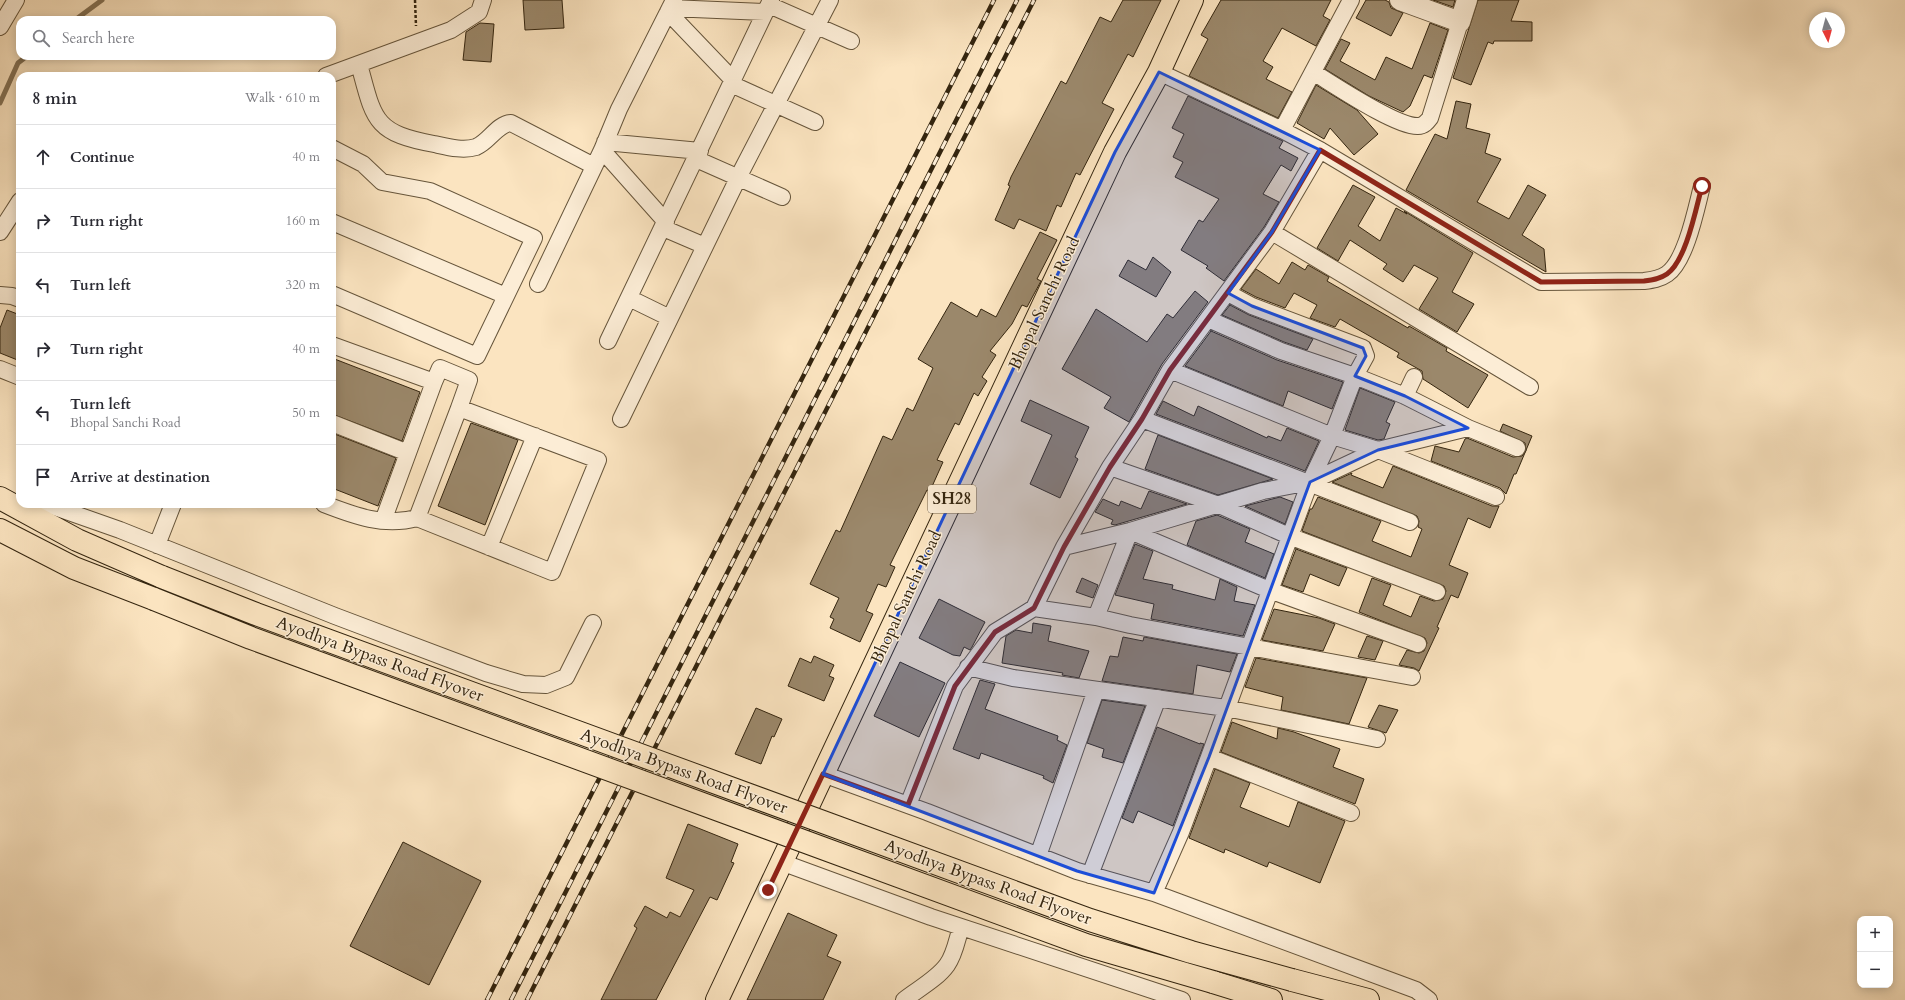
<!DOCTYPE html>
<html lang="en">
<head>
<meta charset="utf-8">
<style>
	:root { --surface:#fff; --page:#f2f2f3; --text:#2b2b33; --muted:#7c7c81; --line:#e1e1e2 }
	body { margin:0; font-family:Cardo,serif; background:var(--page); color:var(--text) }
	.controls { position:absolute; right:12px; bottom:12px; display:grid; overflow:hidden; border-radius:8px; box-shadow:0 2px 10px #0003 }
	.controls button { width:36px; height:36px; display:grid; place-items:center; padding:0; border:0; border-bottom:1px solid var(--line); background:var(--surface); color:var(--text); font:20px sans-serif }
	.compass { position:absolute; left:1809px; top:12px; width:36px; height:36px; border-radius:50%; background:var(--surface); box-shadow:0 2px 10px #0003; rotate:174deg }
	.stop { position:absolute; width:12px; height:12px; margin:-9px; border:3px solid #8f2418; border-radius:50%; background:#fff }
	.stop.end { background:#8f2418; border-color:#fff; box-shadow:0 1px 4px #0008 }
	.list { margin:0; padding:0; list-style:none }
	h2 { display:flex; justify-content:space-between; align-items:center; height:52px; margin:0; padding:0 16px; font-size:17px }
	h2 small { font-size:13px; font-weight:400; color:var(--muted) }
	.list li { display:grid; grid-template-columns:26px 1fr auto; gap:12px; align-items:center; box-sizing:border-box; height:64px; padding:0 16px; border-top:1px solid var(--line) }
	.list b { display:block; font-size:15px; white-space:nowrap }
	.list p { margin:0; font-size:13px; white-space:nowrap; color:var(--muted) }
	.list em { font-size:13px; font-style:normal; color:var(--muted) }
	.icon { flex:none; width:22px; height:22px; fill:none; stroke:currentColor; stroke-width:2; stroke-linecap:round; stroke-linejoin:round }
	.map { position:relative; flex:none; width:1905px; height:1000px; overflow:hidden }
	.search { position:absolute; background:var(--surface); box-shadow:0 2px 10px #0003; left:16px; top:16px; width:320px; height:44px; display:flex; align-items:center; gap:10px; box-sizing:border-box; padding:0 14px; border-radius:12px; color:var(--muted); font-size:15px }
	.panel { position:absolute; background:var(--surface); box-shadow:0 2px 10px #0003; left:16px; top:72px; width:320px; height:436px; border-radius:12px }
	.map>svg:first-child { display:block }
	.lines { fill:none; stroke-linecap:round; stroke-linejoin:round }
	.stream { stroke:#837155; stroke-width:5 }
	.building { fill:#9b886b; stroke:#34250f }
	.minor-casing { stroke:#66553b; stroke-width:18 }
	.tertiary-casing { stroke:#66553b; stroke-width:22 }
	.primary-casing { stroke:#34250f; stroke-width:24 }
	.path { stroke:#34250f; stroke-width:2.5; stroke-dasharray:3 2; stroke-linecap:butt }
	.minor { stroke:#fcedd6; stroke-width:16 }
	.tertiary { stroke:#fcedd6; stroke-width:20 }
	.primary { stroke:#fbe4c0; stroke-width:22 }
	.rail-casing { stroke:#34250f; stroke-width:4.5 }
	.rail { stroke:#fcedd6; stroke-width:3; stroke-dasharray:9; stroke-linecap:butt }
	.primary-bridge-casing { stroke:#34250f; stroke-width:24; stroke-linecap:butt }
	.primary-bridge { stroke:#fbe4c0; stroke-width:22 }
	.route { stroke:#8f2418; stroke-width:5 }
	.marked { fill:#1d4ed8; fill-opacity:0.2; stroke:#1d4ed8; stroke-width:3; stroke-linejoin:round }
	.labels { text-anchor:middle; dominant-baseline:central; stroke-width:3; stroke-linejoin:round; paint-order:stroke }
	.shield { fill:#fcedd6; stroke:#70614b; stroke-width:1 }
	.shield-label { font-size:16px; font-weight:bold; fill:#34250f }
	.street-label { font-size:17px; fill:#34250f; stroke:#fcedd6 }
</style>
</head>
<body>
<div class="map">
<svg width="1905" height="1000" viewBox="0 0 1905 1000">
	<rect width="100%" height="100%" fill="#fbe4c0"/>
	<filter id="stains"><feTurbulence type="fractalNoise" baseFrequency=".005" numOctaves="4"/><feColorMatrix values="0 0 0 0 .2 0 0 0 0 .09 0 0 0 0 .02 0 0 0 .5 -.17"/></filter>
	<radialGradient id="worn" r=".72"><stop offset=".6" stop-color="#630" stop-opacity="0"/><stop offset="1" stop-color="#630" stop-opacity=".3"/></radialGradient>
	<g class="lines">
		<path class="stream" d="M75,20L102,0
			M0,103L18,63L27,56"/>
	</g>
	<path class="building" d="M523,0H562L564,28L525,30Z
		M1123,0H1161L1133,57L1128,54L1102,103L1114,109L1080,175L1076,173L1061,207L1057,205L1046,231L1019,219L1014,229L995,220L1010,186L1008,185L1011,177L1061,81L1066,84L1100,17L1111,22Z
		M1221,0H1331L1323,16L1330,20L1316,46L1282,28L1263,61L1273,67L1266,79L1292,92L1278,118L1189,76L1208,39L1201,35Z
		M1366,0H1385L1389,2L1391,8L1403,13L1391,36L1356,18Z
		M1433,0H1455L1453,7Z
		M1478,0H1519L1511,21L1532,22V41H1494L1493,44L1488,42L1471,85L1453,78Z
		M480,23L494,24L491,62L463,60L466,32Z
		M1430,23L1448,30L1432,78L1424,75L1410,106L1403,112L1369,96L1325,69L1341,39L1350,43L1340,61L1375,80L1386,57L1412,69Z
		M1316,85L1357,110L1378,134L1354,155L1330,128L1324,139L1297,123Z
		M1188,96L1283,141L1279,148L1298,158L1291,171L1281,165L1263,194L1279,202L1264,227L1224,281L1206,268L1208,266L1181,250L1199,220L1203,222L1219,199L1175,177L1183,162L1173,157L1184,134L1172,128Z
		M1456,101L1471,104L1466,128L1490,134L1485,153L1501,159L1477,202L1509,219L1528,185L1546,195L1522,235L1544,249L1546,272L1406,190L1435,134L1447,139Z
		M1353,185L1375,197L1358,226L1380,241L1396,208L1407,214L1404,211L1473,253L1452,292L1474,304L1457,332L1419,309L1438,278L1414,265L1403,282L1383,269L1387,264L1350,240L1338,261L1317,248Z
		M1040,232L1057,240L1037,279L1041,281L1027,307L1022,305L1012,324L990,351L996,355L982,377L987,381L978,396L974,393L959,425L955,423L937,460L943,462L930,491L927,490L890,565L895,567L886,587L878,584L866,611L873,614L860,642L830,628L834,619L830,617L839,598L810,584L836,530L840,532L883,436L892,440L907,408L913,411L933,368L918,359L951,302L977,317L981,309L996,317Z
		M1153,257L1171,272L1156,297L1119,276L1128,260L1146,270Z
		M1292,262L1305,270L1308,265L1329,277L1327,281L1408,328L1409,326L1447,348L1446,351L1488,375L1468,408L1423,379L1422,371L1397,357L1399,353L1340,319L1335,327L1310,318L1317,305L1294,293L1285,308L1256,297L1241,289L1256,269L1279,284Z
		M1195,291L1208,302L1162,364L1129,422L1104,408L1111,397L1062,369L1096,309L1147,342L1167,314L1173,318Z
		M1230,305L1249,315L1313,339L1307,350L1284,342L1222,315Z
		M7,310L20,315V361L0,353V328Z
		M1211,331L1277,360L1343,382L1332,409L1288,391L1283,406L1185,366Z
		M332,358L420,392L402,441L332,414Z
		M1360,388L1395,402L1386,422L1390,424L1384,439L1378,440L1345,430Z
		M1030,400L1089,427L1075,457L1078,459L1060,498L1030,484L1052,435L1021,421Z
		M1163,401L1194,416L1198,406L1267,438L1268,436L1281,441L1287,428L1319,441L1305,471L1156,414Z
		M471,423L518,440L485,525L438,506Z
		M1503,424L1532,436L1516,474H1514L1506,494L1500,488L1431,461L1435,446L1459,452L1465,439L1467,438L1513,457L1522,456L1526,451L1525,443L1500,431Z
		M332,433L396,458L378,506L332,488Z
		M1158,435L1273,479L1218,495L1145,469Z
		M1393,466L1492,506H1499L1490,528L1468,518L1449,565L1468,573L1458,598L1451,595L1437,627L1439,628L1419,671L1414,668L1399,665L1407,650L1419,653L1424,651L1427,643L1425,638L1359,612L1372,578L1391,585L1383,605L1411,617L1420,596L1434,601L1443,599L1446,591L1444,586L1302,531L1310,509H1312L1318,497L1381,521L1372,541L1411,557L1422,529L1418,527L1419,521L1417,516L1332,482L1352,473L1351,475L1383,488Z
		M1149,491L1187,504L1115,525L1111,524L1113,520L1095,512L1103,499L1119,506L1121,501L1141,509Z
		M1280,497L1293,502L1285,524L1245,506Z
		M1217,515L1250,529L1245,542L1274,554L1265,578L1187,545L1196,521Z
		M1135,544L1153,551L1143,579L1173,585L1172,589L1215,600L1220,579L1237,587L1234,601L1255,605L1243,636L1151,619L1154,604L1115,595Z
		M1296,549L1347,568L1339,586L1310,574L1303,592L1282,585Z
		M1082,578L1098,585L1093,598L1076,592Z
		M939,599L985,622L972,647L970,650L964,647L960,656L953,655L919,638Z
		M1274,609L1319,618L1335,624L1323,651L1262,640Z
		M1033,623L1051,626L1048,641L1089,651L1079,678L1062,675L1063,673L1002,663L1006,636L1016,630L1032,633Z
		M1367,636L1383,641L1375,660L1358,657Z
		M1123,637L1143,641L1144,637L1237,654L1230,672L1197,665L1193,694L1102,681L1110,656L1118,657Z
		M814,656L834,665L829,676L834,678L824,701L788,686L800,658L811,663Z
		M1256,658L1367,678L1349,724L1281,710L1283,697L1245,687Z
		M900,662L945,683L919,737L874,716Z
		M980,680L995,684L985,709L1058,736L1057,740L1067,745L1053,783L1043,778L1044,776L981,753L979,759L953,749Z
		M1102,700L1145,706L1123,763L1102,757L1104,749L1087,743Z
		M1379,705L1398,710L1386,733L1368,727Z
		M756,708L782,719L774,737L772,736L761,764L735,754Z
		M1232,722L1277,739L1278,728L1294,732L1340,749L1333,767L1364,779L1355,804L1221,752Z
		M1157,727L1200,744V743L1204,744L1173,826L1138,811L1133,823L1122,818Z
		M1215,769L1250,783L1240,807L1289,827L1298,802L1345,821L1320,883L1269,862L1267,867L1225,849L1224,853L1189,838Z
		M688,824L738,844L731,862L734,863L717,900L710,897L656,1000H601L637,928L634,926L645,906L667,918L670,912L680,917L694,890L666,878Z
		M403,842L481,881L429,985L350,946Z
		M788,913L837,935L827,956L841,962L823,1000H747Z"/>
	<g class="lines">
		<defs>
			<path id="minor" d="M769,5L851,41
				M670,8L765,12
				M668,12L733,80
				M0,27L16,0
				M359,64C374,119 373,133 434,144C448,147 463,151 476,147C489,142 497,124 511,123L594,166
				M1159,72L1282,130L1320,150L1541,282L1644,281C1652,280 1660,279 1667,274C1686,261 1696,209 1702,186
				M1313,72C1333,84 1396,127 1418,126C1424,126 1427,122 1430,118L1460,22
				M326,76L451,30L479,12L483,0
				M731,84L815,122
				M1282,130L1351,0
				M605,142L700,151
				M332,148L363,164L382,182L430,191L534,238L477,356L332,294
				M602,150L666,222
				M696,159L782,197
				M332,222L506,296
				M663,228L705,246
				M0,232L20,201
				M1272,232L1530,387
				M538,284L602,150L619,109L674,0
				M0,295L12,296L20,299
				M629,298L670,318
				M1208,319L1281,351L1355,376L1405,396L1468,428L1517,448
				M608,341L771,0
				M0,369L20,377
				M1170,370L1332,436L1378,450L1496,497
				M1405,396L1414,377
				M621,419L742,170L830,0
				M1142,419L1410,522
				M332,423L408,453
				M1110,467L1219,505L1289,536L1437,592
				M46,504L120,530L335,616L486,673L523,684L546,685L566,677L593,623
				M324,504C355,516 384,527 417,518L552,572L598,460L459,408L469,380L440,368L434,382L332,345
				M417,518L459,408
				M383,521L434,382
				M157,545L173,504
				M489,547L535,436
				M1064,547L1130,531L1263,491L1310,482L1378,450L1468,428
				M1034,608L1096,617L1130,625L1412,677
				M1096,617L1130,531L1269,590L1418,644
				M968,667L1013,678L1226,708L1377,739
				M1209,757L1351,813
				M823,774L927,812L1077,871L1154,893L1416,990L1429,1000
				M908,805L955,686L995,632L1034,608L1064,547L1110,467L1142,419L1170,370L1272,232L1320,150
				M1038,856L1096,690
				M781,862L931,917L1182,1000
				M1090,875L1158,698
				M1154,893L1181,832L1209,757L1310,482L1332,436L1355,376L1366,356L1363,348L1252,306L1228,293
				M904,1000C918,989 937,979 947,965C955,954 957,939 961,927"/>
			<path id="tertiary" d="M1400,0L1460,22L1467,0"/>
			<path id="primary" d="M0,498L77,540L162,577
				M0,530L74,568L154,599
				M1292,980L1368,1000
				M1213,982L1271,1000
				M717,1000L1115,152L1159,72L1192,0"/>
		</defs>
		<use href="#minor" class="minor-casing"/>
		<use href="#tertiary" class="tertiary-casing"/>
		<use href="#primary" class="primary-casing"/>
		<path class="path" d="M415,0L416,26"/>
		<use href="#minor" class="minor"/>
		<use href="#tertiary" class="tertiary"/>
		<use href="#primary" class="primary"/>
		<defs>
			<path id="rail" d="M487,1000L994,0
				M511,1000L1017,0
				M527,1000L1034,0"/>
		</defs>
		<use href="#rail" class="rail-casing"/>
		<use href="#rail" class="rail"/>
		<defs>
			<path id="primary-bridge" d="M162,577L256,614L1090,920L1191,952L1292,980
				M154,599L251,638L1086,945L1213,982"/>
		</defs>
		<use href="#primary-bridge" class="primary-bridge-casing"/>
		<use href="#primary-bridge" class="primary-bridge"/>
	</g>
	<g class="lines">
		<path class="route" d="M768,890L823,774L908,805L955,686L995,632L1034,608L1064,547L1110,467L1142,419L1170,370L1272,232L1320,150L1541,282L1644,281C1652,280 1660,279 1667,274C1686,261 1696,208 1702,186"/>
	</g>
	<path class="marked" d="M1159,72L1320,150L1272,232L1228,293L1252,306L1363,348L1366,356L1355,376L1405,396L1468,428L1378,450L1310,482L1209,757L1154,893L1077,871L823,774L1115,152Z"/>
	<g class="labels">
		<rect class="shield" x="928" y="485" width="48" height="28" rx="3"/>
		<g class="shield-label">
			<text x="952" y="499">SH28</text>
		</g>
		<g class="street-label">
			<text transform="translate(1044 303) rotate(-65)">Bhopal Sanchi Road</text>
			<text transform="translate(906 597) rotate(-65)">Bhopal Sanchi Road</text>
			<text transform="translate(380 659) rotate(20)">Ayodhya Bypass Road Flyover</text>
			<text transform="translate(684 771) rotate(20)">Ayodhya Bypass Road Flyover</text>
			<text transform="translate(988 882) rotate(20)">Ayodhya Bypass Road Flyover</text>
		</g>
	</g>
	<rect width="100%" height="100%" filter="url(#stains)"/>
	<rect width="100%" height="100%" fill="url(#worn)"/>
</svg>
<div class="controls">
<button>+</button>
<button>−</button>
</div>
<svg class="compass" viewBox="-18 -18 36 36"><path d="M0-13l5 13h-10z" fill="#e53935"/><path d="M0 13l5-13h-10z" fill="#7c7c81"/></svg>
<div class="stop" style="left:1702px;top:186px"></div>
<div class="stop end" style="left:768px;top:890px"></div>
<div class="search"><svg class="icon" aria-label="search" viewBox="0 0 24 24"><circle cx="10" cy="10" r="6"/><path d="M15 15l6 6"/></svg>Search here</div>
<section class="panel">
<h2>8 min<small>Walk · 610 m</small></h2>
<ul class="list">
<li><svg class="icon" aria-label="ahead" viewBox="0 0 24 24"><path d="M12 20V5M6 11l6-6 6 6"/></svg><div><b>Continue</b></div><em>40 m</em></li>
<li><svg class="icon" aria-label="right" viewBox="0 0 24 24"><path d="M7 20v-9h11M14 6l5 5-5 5"/></svg><div><b>Turn right</b></div><em>160 m</em></li>
<li><svg class="icon" aria-label="left" viewBox="0 0 24 24"><path d="M17 20v-9H6M10 6l-5 5 5 5"/></svg><div><b>Turn left</b></div><em>320 m</em></li>
<li><svg class="icon" aria-label="right" viewBox="0 0 24 24"><path d="M7 20v-9h11M14 6l5 5-5 5"/></svg><div><b>Turn right</b></div><em>40 m</em></li>
<li><svg class="icon" aria-label="left" viewBox="0 0 24 24"><path d="M17 20v-9H6M10 6l-5 5 5 5"/></svg><div><b>Turn left</b><p>Bhopal Sanchi Road</p></div><em>50 m</em></li>
<li><svg class="icon" aria-label="arrive" viewBox="0 0 24 24"><path d="M6 21V4h12l-3 4 3 4H6"/></svg><div><b>Arrive at destination</b></div></li>
</ul>
</section>
</div>
</body>
</html>
